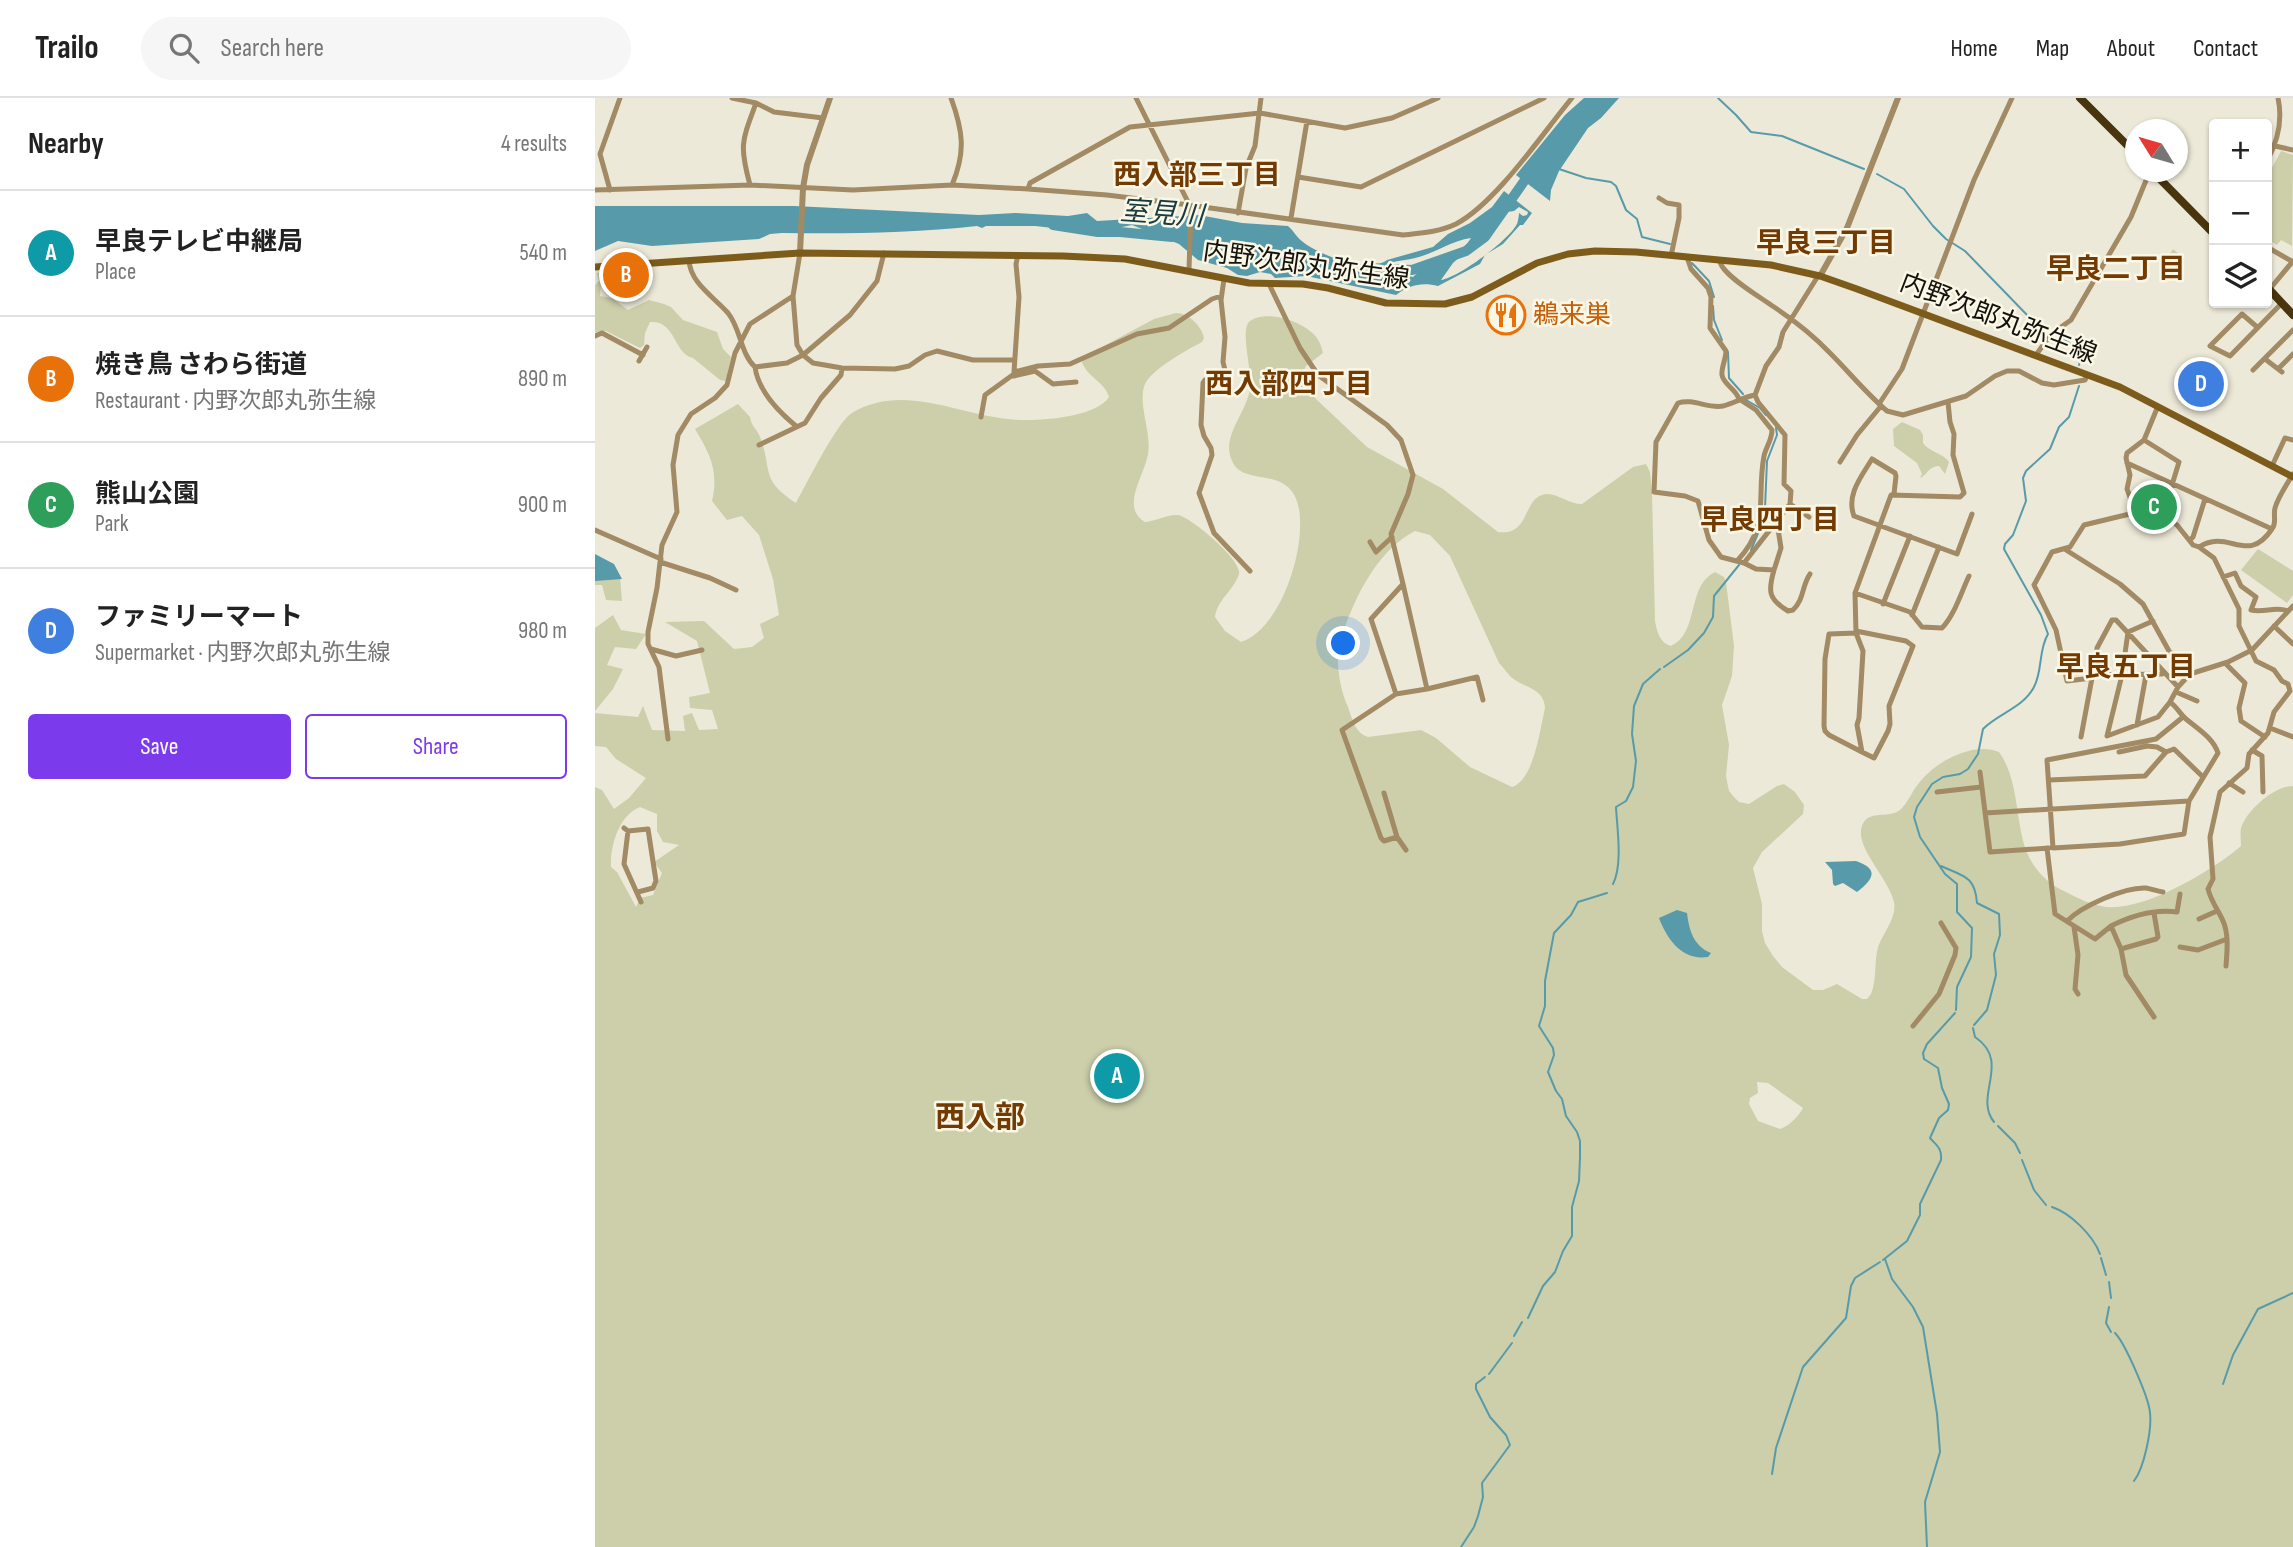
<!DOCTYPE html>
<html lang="en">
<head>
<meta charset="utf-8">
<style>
	:root { --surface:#fff; --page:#f6f6f6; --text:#222; --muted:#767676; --line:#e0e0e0; --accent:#7c3aed }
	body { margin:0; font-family:"Sofia Sans Condensed","Noto Sans JP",sans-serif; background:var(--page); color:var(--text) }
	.controls { position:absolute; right:21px; top:21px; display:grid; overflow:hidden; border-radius:7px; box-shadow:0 2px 5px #0004 }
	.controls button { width:63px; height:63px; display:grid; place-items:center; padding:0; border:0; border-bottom:2px solid var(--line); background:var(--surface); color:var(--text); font:35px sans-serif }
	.compass { position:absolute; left:1530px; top:21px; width:63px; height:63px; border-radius:50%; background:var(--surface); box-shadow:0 2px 5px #0004; rotate:307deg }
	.you { position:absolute; left:749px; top:546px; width:24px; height:24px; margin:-18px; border:5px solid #fff; border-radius:50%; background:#1a73e8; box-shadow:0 0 0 10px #1a73e833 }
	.badge { display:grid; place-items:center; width:46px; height:46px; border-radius:50%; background:var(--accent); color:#fff; font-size:23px; font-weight:700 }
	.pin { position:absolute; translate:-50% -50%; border:4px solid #fff; box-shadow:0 2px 7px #0006 }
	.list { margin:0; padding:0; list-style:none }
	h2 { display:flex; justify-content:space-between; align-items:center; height:91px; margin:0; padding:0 28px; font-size:30px }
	h2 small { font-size:23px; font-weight:400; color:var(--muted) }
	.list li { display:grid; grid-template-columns:46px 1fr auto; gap:21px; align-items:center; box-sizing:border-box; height:126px; padding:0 28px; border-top:2px solid var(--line) }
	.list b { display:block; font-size:26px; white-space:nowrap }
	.list p { margin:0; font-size:23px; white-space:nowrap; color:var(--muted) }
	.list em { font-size:23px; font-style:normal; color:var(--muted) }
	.actions { display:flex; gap:14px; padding:21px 28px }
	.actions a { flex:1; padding:16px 0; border:2px solid var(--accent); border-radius:7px; text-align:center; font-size:24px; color:var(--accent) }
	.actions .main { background:var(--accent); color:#fff }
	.icon { flex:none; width:38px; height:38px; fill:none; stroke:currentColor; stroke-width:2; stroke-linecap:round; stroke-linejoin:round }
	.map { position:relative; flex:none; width:1698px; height:1449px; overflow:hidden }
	header { display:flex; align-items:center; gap:42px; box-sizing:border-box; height:98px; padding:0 35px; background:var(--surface); border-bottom:2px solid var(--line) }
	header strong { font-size:33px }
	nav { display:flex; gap:38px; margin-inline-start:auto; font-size:24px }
	.search { width:490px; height:63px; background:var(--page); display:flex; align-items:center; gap:18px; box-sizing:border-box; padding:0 24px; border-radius:38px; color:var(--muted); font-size:26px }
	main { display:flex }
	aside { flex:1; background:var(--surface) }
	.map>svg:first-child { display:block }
	.green { fill:#cccfaa; fill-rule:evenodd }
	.water { fill:#579baa; fill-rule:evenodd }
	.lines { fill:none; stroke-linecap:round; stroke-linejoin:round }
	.stream { stroke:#579baa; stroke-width:2 }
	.river { stroke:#579baa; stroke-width:10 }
	.minor { stroke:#a18a64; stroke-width:5 }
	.tertiary { stroke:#a18a64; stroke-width:6 }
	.secondary { stroke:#7d5c1b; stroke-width:7 }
	.trunk { stroke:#48340d; stroke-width:8 }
	.labels { text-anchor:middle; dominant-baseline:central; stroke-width:5; stroke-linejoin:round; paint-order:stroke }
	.street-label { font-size:26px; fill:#14120d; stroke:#fbf7e6 }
	.food-label { font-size:26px; fill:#c56008; stroke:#fbf7e6; text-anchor:start }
	.neighbourhood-label { font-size:28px; font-weight:bold; fill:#733a02; stroke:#fbf7e6 }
	.water-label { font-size:28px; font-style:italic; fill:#183a41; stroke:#fbf7e6 }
	.quarter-label { font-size:30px; font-weight:bold; fill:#733a02; stroke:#fbf7e6 }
</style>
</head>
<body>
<header>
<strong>Trailo</strong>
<div class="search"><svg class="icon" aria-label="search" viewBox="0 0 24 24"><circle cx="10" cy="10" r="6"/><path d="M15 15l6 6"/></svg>Search here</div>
<nav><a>Home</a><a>Map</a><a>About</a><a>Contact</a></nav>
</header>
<main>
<aside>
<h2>Nearby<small>4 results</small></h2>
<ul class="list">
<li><span class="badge" style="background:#0f9aa8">A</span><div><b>早良テレビ中継局</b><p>Place</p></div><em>540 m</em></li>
<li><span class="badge" style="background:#e8710a">B</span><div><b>焼き鳥 さわら街道</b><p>Restaurant · 内野次郎丸弥生線</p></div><em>890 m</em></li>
<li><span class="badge" style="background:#2e9e5b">C</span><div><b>熊山公園</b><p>Park</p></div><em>900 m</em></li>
<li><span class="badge" style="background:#3f7fe0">D</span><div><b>ファミリーマート</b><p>Supermarket · 内野次郎丸弥生線</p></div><em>980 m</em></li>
</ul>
<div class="actions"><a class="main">Save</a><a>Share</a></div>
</aside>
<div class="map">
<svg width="1698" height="1449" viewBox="0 0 1698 1449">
	<rect width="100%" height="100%" fill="#ede9d8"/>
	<path class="green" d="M1686,53L1698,57L1697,148L1686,142L1682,147L1672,141V79Z
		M1578,151L1589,160L1583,171L1570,163Z
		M7,174L5,198L17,200L33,212L54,202L69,206L76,209L88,222L122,234L128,251L136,259L131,283L125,282L98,260C78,255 81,222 55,224L50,235L49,247L45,250L11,233L0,234V187L4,183L2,175Z
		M581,215C593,215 607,228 609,240L607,244C592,252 557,271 550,286C542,305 557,335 553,356C549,379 525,409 550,424C561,423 573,416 583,417C596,419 648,463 644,476C639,492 622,502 620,519L630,533L646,544C683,531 704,467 705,431C708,360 652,392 638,365C624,339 652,316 655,290C658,275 644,231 655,223C671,212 702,222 715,233C723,239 726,246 728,255L711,268L706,278L709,286L721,301L772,349L848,391L903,434C936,438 927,399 951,396C962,395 974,406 987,406L1038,369L1051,366L1055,374L1057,395L1060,523C1062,534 1065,545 1076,548C1105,534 1091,488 1120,474L1129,479L1131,484L1139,548L1137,578L1127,607L1134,647L1131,678L1134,693L1139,699L1144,704L1154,706L1182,688L1189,686L1200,694L1209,707L1208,716L1167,754L1158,770L1167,806V833L1170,845L1178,858L1187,869L1218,892H1228L1242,886L1267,901H1272L1276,896C1282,881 1279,864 1283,849C1288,835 1302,820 1299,804C1294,782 1263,752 1266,732C1270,709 1293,722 1305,712C1313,705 1317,693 1324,685C1340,664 1378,643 1404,654C1424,682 1420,721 1431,752C1438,771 1453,786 1471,794C1484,801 1497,807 1511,809C1550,813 1618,772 1646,748C1646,743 1645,735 1646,730C1652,712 1679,688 1698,688V1449H0V689L7,692L19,711L34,700L51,680L21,661L11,649L0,648V615L43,619L48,608L57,632L90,633L88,618L97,615L104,632L123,631L117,612L95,610L94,599L115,595L102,543L70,524L109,523L139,551L157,549L169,540L165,526L184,517L178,481L164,437L147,418L132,422L117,403C124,373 115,356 100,331L143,306L155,319C156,328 162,331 165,339C178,372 164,381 201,405C211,387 242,324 257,315C307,285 361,316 413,321C436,324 500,321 514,299C510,284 492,279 487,264L490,258L559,221ZM820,433L835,437L855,458L904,565C908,569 912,575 916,579C929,590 949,590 950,610C945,631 939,682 917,689L875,669L841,640L826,632L773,639C760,635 757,620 753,609C745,591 742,571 743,551C743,543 748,534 751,526C764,491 786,450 820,433ZM45,709L62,716V733L68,744L84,747L59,764L67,775L58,797L45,800L41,809L22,774L16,769C15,748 24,717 45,709ZM1162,984L1173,985L1208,1010C1203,1019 1194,1028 1185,1031L1163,1023L1154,1006L1155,1000L1163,995Z
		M1307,324L1325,332L1328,337V345C1334,354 1348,355 1354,364L1350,376L1344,368C1332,369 1333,377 1325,380L1327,376L1322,365L1299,348L1298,331Z
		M1663,451L1698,473V497L1692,505L1646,472Z
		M0,477L25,479L27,503L11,502L7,487H0Z
		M18,517L26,532L51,536L41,551L20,549L12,567L28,571L18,591L0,613V530Z"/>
	<path class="water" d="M989,0H1024L1006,20L993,30L964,73L956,92L955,103L921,77L970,17Z
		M909,93L937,115L928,127H925L908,146L890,157L885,166L843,188C827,184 814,187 801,197L711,178L680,180L676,176L665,174L652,178L643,177L632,170L603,162L584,146L537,127L508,133L473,127L467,131L440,128H391L387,130L382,128C317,135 253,136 187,135L175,136L164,141L57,148L23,143L0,153V108H199L384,117L420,115L473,118L492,115L502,123L604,117L647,125L693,128C699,133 702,140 708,144C724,157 774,176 792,162L838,149L853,136L875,125L897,109ZM924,109L933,114L932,117L928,118L924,115C924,117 923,124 922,126C914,142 863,180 846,182L858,165L886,140L904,115L919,113ZM876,140C869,153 838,173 824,173L818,179L787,173V168C799,162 811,163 824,159C842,154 856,143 876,140Z
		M0,456L19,466L27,481L0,483Z
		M1261,763C1285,771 1278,782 1262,794L1248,785L1240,788L1238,786L1237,772L1230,764Z
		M1082,812L1092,815C1094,831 1098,848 1116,855L1113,859C1087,863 1072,841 1064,820Z"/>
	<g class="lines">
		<path class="stream" d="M1123,0L1141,17L1156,34L1187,38L1269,71
			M964,71L991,80L1016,84L1021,88L1031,112L1042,121L1047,139L1075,146
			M1282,76L1309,91L1338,128L1351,141L1370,153L1434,219L1454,232
			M1097,165L1114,183L1119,199
			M1118,208L1119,222L1127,242
			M1461,236L1476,246L1486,260L1484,267
			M1133,254L1134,280L1148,296
			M1151,302L1165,310L1171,317
			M1156,452L1167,426L1170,410L1172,363L1182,337L1181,330
			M1069,569L1093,552L1109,535L1118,519L1119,498L1144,467
			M1346,768C1367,778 1380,777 1382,805L1404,816L1405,837L1399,856L1401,877L1392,912L1379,927
			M1018,786C1028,766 1022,730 1021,709L1031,703L1038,689L1041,663L1037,636L1039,608L1048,586L1065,571
			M1361,912L1362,889L1376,859L1377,830L1362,814V786L1350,776L1325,739L1319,719L1322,709L1337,686L1348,679L1365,676L1373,671L1383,656L1388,631C1404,615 1428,610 1439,589C1448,572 1443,553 1453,536L1446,517L1409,451L1410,446L1418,437L1431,403L1428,380L1431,373L1455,351L1464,329L1474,319L1484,288
			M1378,930L1380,939C1417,964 1378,998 1399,1024
			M1403,1028L1420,1045L1425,1055
			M1427,1062L1439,1092L1451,1107
			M1457,1109C1475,1115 1498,1137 1505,1156
			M1506,1160L1511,1177
			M1290,1161L1297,1181L1318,1209L1328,1229L1342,1316L1345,1354L1330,1404L1332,1449
			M1288,1162L1312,1143L1325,1117V1106L1346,1062C1347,1050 1342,1048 1335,1040L1344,1020L1353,1012L1354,1006L1347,990L1343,970L1329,961L1328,955L1332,946L1360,915
			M1514,1184L1516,1200
			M1514,1209L1511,1225L1516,1234
			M933,1220L948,1188L960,1174L968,1153L977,1138V1109L984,1083L985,1060V1043L982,1034L971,1018L967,1001L961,993L953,974L959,957L958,950L944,928L950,908V883L959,835L976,817L983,804L1012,795
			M1520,1235C1530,1245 1554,1300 1555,1315C1557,1332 1549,1370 1539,1383
			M919,1238L927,1224
			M894,1276L917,1245
			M1628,1286L1638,1257L1663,1211L1698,1195
			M1177,1376L1181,1350L1208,1269L1251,1220L1256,1188L1260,1180L1285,1164
			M866,1449L879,1429L883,1418L888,1399L887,1385L915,1347L911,1337L895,1319L881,1291V1286L890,1279"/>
		<path class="river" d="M458,127L503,134H525L577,139
			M772,170L817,172L871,153L890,139L932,79L941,77"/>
		<path class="minor" d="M137,0L161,5
			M356,0C368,33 371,54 357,87
			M541,0L596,110L594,172
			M1680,48L1698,52
			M1672,63C1683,43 1688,23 1683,0
			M703,79L766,89L949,0
			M155,87C144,47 147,43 161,5L179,14L228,20
			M433,91L435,85L535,29L665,15L750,30L797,20L843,0
			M0,92L155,87L258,92L357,87L433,91L512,97L594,107L808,137C827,135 844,134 861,126C901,105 947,36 977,0
			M15,92L5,56L25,0
			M1064,100L1072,105L1084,107V120L1076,158
			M643,115L651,70L660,48L666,0
			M696,120L712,23
			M1672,149L1698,164
			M205,155L198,198L202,247L208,257L218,265L247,270L300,271L314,268L330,257L342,253L378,262H419
			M423,157L421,166L424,199L419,274L443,268L475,266L542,236L574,230L617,201L626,198
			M1092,159L1096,171L1113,190L1116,199L1115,230L1131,253C1131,261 1126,270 1127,277C1128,286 1141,291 1144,301L1161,312L1177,332C1177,342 1171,349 1169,358C1161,400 1176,427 1142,463
			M94,162C95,185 119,199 133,215C146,231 145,255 160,269L192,265L208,257L255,217L282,183L289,155
			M1125,162C1124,175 1165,199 1176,207C1196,220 1219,238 1235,255C1254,274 1271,295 1292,313L1308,317L1371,298L1400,278L1412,273H1424L1447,285L1459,287L1490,282L1492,277
			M629,181L626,202L630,239L628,264L631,276L628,283L610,282L608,285L606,327L609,338L616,350L617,357L604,395L619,435L655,473
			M674,186L705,250L723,277L792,327L806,342L818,377L813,396L796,436L808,486L776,521L801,596L747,632L786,740L789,743L802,739
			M1674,192L1698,163
			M1662,229L1647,216L1615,248L1635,258L1687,205
			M0,238L7,235L48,257
			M1441,257L1456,236L1476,222L1536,119L1552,80L1558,74
			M1670,261L1687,274
			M44,263L52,249
			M160,269C163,292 184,314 201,328
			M1683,271L1698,256
			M1658,272L1698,232
			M419,278L440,273L458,286L481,284
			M1160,297C1149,299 1139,305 1128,308C1113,311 1098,300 1083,305L1061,344L1059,394L1090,398L1103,403L1114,442L1126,459L1149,465L1161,471L1179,472L1186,450L1183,431L1187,415
			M1284,306L1307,271L1379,82L1417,0
			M1563,308L1549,342L1532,355L1531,360L1535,377L1532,391L1536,402L1566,423H1576L1582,427L1598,447L1604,449C1634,430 1652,468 1677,431C1682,425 1678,418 1680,410C1683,399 1692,386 1698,376
			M386,319L390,297L419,276
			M1549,342L1584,364L1566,423
			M164,347L210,325L226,300L246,277L247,270
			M1245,364L1262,337L1286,308
			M1532,365L1677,431
			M1677,368L1690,340L1698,342
			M1299,396L1301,378L1300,375L1277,361C1266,379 1251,397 1259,418L1362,456L1377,416
			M1195,406L1214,419
			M1547,410L1543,414L1489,427L1475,449L1457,454L1439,487L1461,532L1472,583L1497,580L1501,577L1567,576L1569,575
			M0,432L66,461
			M1595,442L1598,439L1610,401
			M775,444L781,454L797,439
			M1604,449L1619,460L1644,511V528L1661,563L1679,572L1687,583L1693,586L1695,593L1679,614L1673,635L1654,656L1652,670L1625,694L1615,739L1618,781L1613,791C1616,803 1623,812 1628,823C1634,836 1632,854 1631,868
			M1471,452L1525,486L1548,506L1574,553L1595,576
			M65,464L115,480L141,492
			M1149,465L1195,406L1196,393L1189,386L1190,337L1163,304L1160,297L1171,268L1184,249L1188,234L1223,178
			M1179,472C1173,493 1173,501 1193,513L1198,512C1209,502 1207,487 1215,476
			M1628,479L1640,475L1646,488L1661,499L1656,512C1669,515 1681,508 1693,513
			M808,486L832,591L882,579L888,602
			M1260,495L1315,514L1327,529L1347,530C1359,518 1366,495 1374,478
			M1288,506L1315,438
			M1317,517L1344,449
			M1679,528L1698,546
			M1261,533L1311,543L1318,548L1294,608L1295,626L1293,633L1279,660L1267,654
			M1533,534L1558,523
			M1261,535L1260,495L1296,397L1365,399L1369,395L1358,357L1359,336L1355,324L1353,304
			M1261,535L1268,553L1264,620L1262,627L1267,654L1234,637L1230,633L1229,628L1230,561L1234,536Z
			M56,551L81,558L107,552
			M1630,565L1650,585L1644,610L1646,623L1670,639
			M1501,577L1502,550L1517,522H1521L1583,589
			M1581,594L1602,603
			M801,596L832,591
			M1588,619L1561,641L1452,662L1458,750L1525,746L1589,736L1594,703L1623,655C1618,640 1603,631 1591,621C1585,616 1582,609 1575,604L1583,589L1595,576L1633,564L1657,552L1698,508
			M1542,627L1551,577
			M1675,630L1698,639
			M1512,638L1527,577L1533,534
			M1512,638L1563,619L1575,604
			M1486,639L1497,580
			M73,641L64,569L53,546V534L62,490L67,447L82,414L78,367L83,337L96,316L120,300L132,287L140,255L155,226L198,198
			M1657,652L1667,658L1668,694
			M1524,654L1552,648L1562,649L1571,654L1579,651L1607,678
			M1385,674L1395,754L1454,750
			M1454,682L1550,678L1571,654
			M1634,685L1648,694
			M1342,694L1386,689
			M789,695L802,739L811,752
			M1390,715L1594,703
			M29,730L33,733L29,766L46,804
			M33,733L53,731L61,783L58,790L43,794
			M1452,750L1460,816L1500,841L1516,828L1526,851L1531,877L1559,919
			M1604,821L1622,813
			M1472,823C1487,808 1529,789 1551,790C1556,791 1562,793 1568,794
			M1516,828C1536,818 1559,811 1582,814L1585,796
			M1479,829L1483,857L1480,891L1483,896
			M1585,849L1603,852L1632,841
			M1526,851L1561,841L1563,839L1559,815
			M1318,928L1344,896L1360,857L1361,850L1346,825"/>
		<path class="tertiary" d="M205,155L208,90L212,67L235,0
			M1225,178L1252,130L1303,0"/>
		<path class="secondary" d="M0,169L205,155L468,158L530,161L654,185L708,186L733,190L791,205L850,206L877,199L942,165L973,156L1000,153L1041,154L1176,167L1225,178L1262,191L1525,289L1698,379"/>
		<path class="trunk" d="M1485,0L1540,55
			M1558,74L1619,136
			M1672,189L1698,217"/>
	</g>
	<defs>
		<symbol id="restaurant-ring" viewBox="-11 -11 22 22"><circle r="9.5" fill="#fbf7e6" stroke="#e8710a" stroke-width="1.5"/><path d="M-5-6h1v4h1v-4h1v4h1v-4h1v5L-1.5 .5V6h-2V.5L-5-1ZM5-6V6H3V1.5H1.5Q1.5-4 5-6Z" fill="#e8710a"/></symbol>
	</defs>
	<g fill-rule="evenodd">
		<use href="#restaurant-ring" x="889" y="195" width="44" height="44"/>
	</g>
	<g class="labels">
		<g class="street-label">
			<text transform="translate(711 168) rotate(8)">内野次郎丸弥生線</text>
			<text transform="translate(1403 221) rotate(21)">内野次郎丸弥生線</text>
		</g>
		<g class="food-label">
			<text x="938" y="217">鵜来巣</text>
		</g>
		<g class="neighbourhood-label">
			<text x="602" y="77">西入部三丁目</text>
			<text x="1231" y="145">早良三丁目</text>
			<text x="1521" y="171">早良二丁目</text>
			<text x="694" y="286">西入部四丁目</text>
			<text x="1175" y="422">早良四丁目</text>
			<text x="1531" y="569">早良五丁目</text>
		</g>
		<g class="water-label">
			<text transform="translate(567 116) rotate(4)">室見川</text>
		</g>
		<g class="quarter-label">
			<text x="385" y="1020">西入部</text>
		</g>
	</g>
</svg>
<div class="controls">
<button>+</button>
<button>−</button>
<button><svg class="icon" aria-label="layers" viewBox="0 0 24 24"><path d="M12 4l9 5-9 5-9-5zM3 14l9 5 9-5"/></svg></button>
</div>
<svg class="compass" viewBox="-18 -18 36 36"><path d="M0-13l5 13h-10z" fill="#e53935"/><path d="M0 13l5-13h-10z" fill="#767676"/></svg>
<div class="you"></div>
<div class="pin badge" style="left:522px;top:978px;background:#0f9aa8">A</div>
<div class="pin badge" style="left:31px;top:177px;background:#e8710a">B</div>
<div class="pin badge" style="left:1559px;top:409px;background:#2e9e5b">C</div>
<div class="pin badge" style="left:1606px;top:286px;background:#3f7fe0">D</div>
</div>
</main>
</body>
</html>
